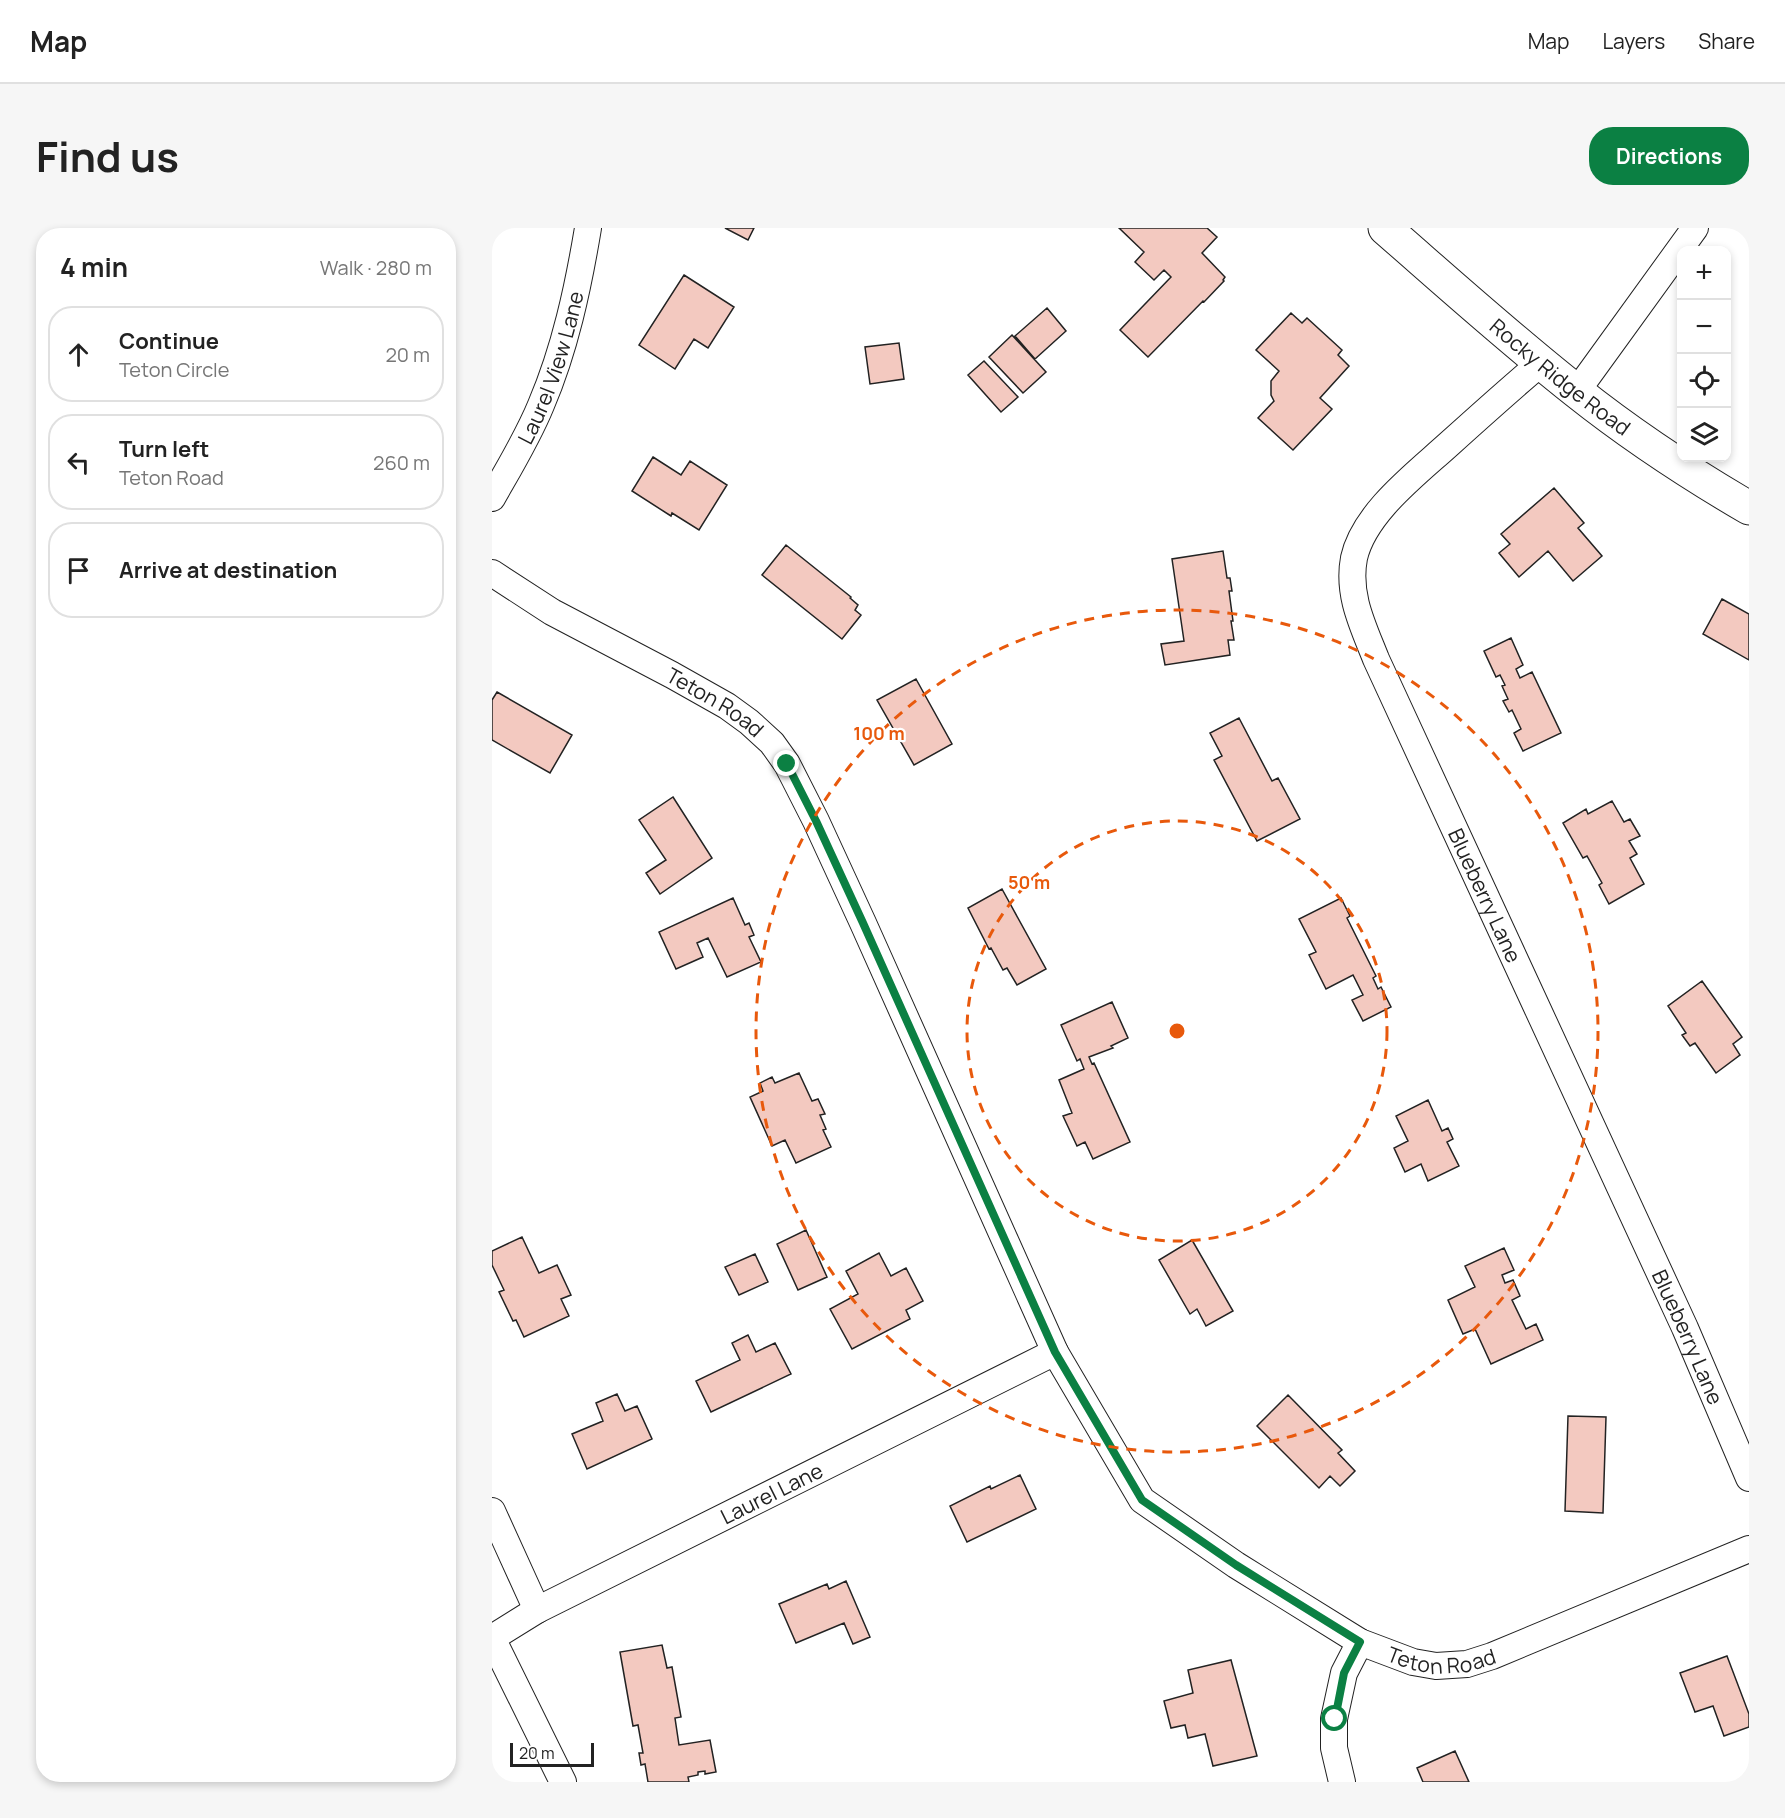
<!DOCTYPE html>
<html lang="en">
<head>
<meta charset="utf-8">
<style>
	:root { --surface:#fff; --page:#f6f6f6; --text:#222; --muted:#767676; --line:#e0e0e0; --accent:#0b8043 }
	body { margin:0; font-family:Manrope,sans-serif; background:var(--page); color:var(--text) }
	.controls { position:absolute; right:18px; top:18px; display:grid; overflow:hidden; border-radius:12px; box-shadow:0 3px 9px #0003 }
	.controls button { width:54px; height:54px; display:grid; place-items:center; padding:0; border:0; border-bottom:2px solid var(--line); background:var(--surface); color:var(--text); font:30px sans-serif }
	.scale { position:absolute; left:18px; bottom:15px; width:84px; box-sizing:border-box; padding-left:6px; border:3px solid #222; border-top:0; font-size:16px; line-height:21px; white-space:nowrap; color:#222; -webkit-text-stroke:4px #fff; paint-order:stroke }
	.stop { position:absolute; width:18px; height:18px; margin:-14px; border:4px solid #0b8043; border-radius:50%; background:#fff }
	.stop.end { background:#0b8043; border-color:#fff; box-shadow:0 2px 6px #0008 }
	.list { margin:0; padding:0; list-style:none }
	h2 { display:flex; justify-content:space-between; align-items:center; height:78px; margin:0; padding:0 24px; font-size:26px }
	h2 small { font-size:20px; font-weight:400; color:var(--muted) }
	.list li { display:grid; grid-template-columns:39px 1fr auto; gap:18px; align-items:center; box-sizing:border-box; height:96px; margin:0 12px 12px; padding:0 12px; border:2px solid var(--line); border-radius:24px }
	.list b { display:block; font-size:22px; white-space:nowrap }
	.list p { margin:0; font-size:20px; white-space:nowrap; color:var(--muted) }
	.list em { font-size:20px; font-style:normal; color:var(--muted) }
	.icon { flex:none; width:33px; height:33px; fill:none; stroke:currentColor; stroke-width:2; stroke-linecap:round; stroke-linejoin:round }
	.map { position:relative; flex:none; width:1257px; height:1554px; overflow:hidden; border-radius:24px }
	header { display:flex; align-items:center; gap:36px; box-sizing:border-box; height:84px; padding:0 30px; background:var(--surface); border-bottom:2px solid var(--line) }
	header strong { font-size:28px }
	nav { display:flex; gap:33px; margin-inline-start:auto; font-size:21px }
	.intro { display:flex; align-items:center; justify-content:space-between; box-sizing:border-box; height:144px; padding:0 36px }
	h1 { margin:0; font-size:42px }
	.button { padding:15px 27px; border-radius:24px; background:var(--accent); color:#fff; font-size:21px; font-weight:700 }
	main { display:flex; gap:36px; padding:0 36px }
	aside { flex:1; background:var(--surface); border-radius:24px; box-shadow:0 3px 9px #0003 }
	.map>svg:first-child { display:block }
	.building { fill:#f3c9c0; stroke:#222; stroke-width:1.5 }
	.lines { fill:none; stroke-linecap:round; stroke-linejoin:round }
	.minor-casing { stroke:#222; stroke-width:28 }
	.secondary-casing { stroke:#222; stroke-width:35 }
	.minor { stroke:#fff; stroke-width:26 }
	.secondary { stroke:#fff; stroke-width:33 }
	.route { stroke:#0b8043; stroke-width:8 }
	.ring { fill:none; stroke:#e8590c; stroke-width:3; stroke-dasharray:10 8 }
	.labels { text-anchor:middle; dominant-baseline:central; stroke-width:4.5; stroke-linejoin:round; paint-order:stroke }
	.street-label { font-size:21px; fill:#222; stroke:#fff }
	.centre { fill:#e8590c; stroke:#fff; stroke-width:3 }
	.ring-label { font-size:18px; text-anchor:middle; font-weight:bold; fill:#e8590c; stroke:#fff; stroke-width:4.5; stroke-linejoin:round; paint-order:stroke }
</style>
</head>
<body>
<header>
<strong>Map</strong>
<nav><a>Map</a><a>Layers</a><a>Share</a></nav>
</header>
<div class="intro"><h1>Find us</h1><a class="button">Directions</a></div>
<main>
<aside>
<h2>4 min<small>Walk · 280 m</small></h2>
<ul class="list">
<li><svg class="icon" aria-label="ahead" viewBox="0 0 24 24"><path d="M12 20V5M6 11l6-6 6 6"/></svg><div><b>Continue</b><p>Teton Circle</p></div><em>20 m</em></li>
<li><svg class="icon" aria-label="left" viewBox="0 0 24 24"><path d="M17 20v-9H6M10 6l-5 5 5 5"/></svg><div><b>Turn left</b><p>Teton Road</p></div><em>260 m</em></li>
<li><svg class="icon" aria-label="arrive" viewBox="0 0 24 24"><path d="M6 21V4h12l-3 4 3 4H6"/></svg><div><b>Arrive at destination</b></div></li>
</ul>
</aside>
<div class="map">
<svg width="1257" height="1554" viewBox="0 0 1257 1554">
	<rect width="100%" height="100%" fill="#fff"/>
	<path class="building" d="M233,0H262L256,12Z
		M627,0H715L725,9L710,25L733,49L731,52L732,53L712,74L711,73L656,129L628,102L679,49L672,42L662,52L643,34L652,24Z
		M192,47L242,79L216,120L202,111L183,141L147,117Z
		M555,80L574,103L543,131L523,108Z
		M799,85L810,95L815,90L850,122L846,127L857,138L828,170L840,181L801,222L766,190L782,173L779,167V153L787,143L764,122Z
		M520,107L554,144L531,165L497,129Z
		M407,115L412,151L378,156L373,119Z
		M492,133L526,169L509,184L476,147Z
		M161,229L189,247L198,233L235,257L207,302L180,285L179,288L140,263Z
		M1062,260L1092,295L1086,300L1110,328L1081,353L1056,323L1027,349L1007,325L1018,316L1009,306Z
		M294,317L359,369L358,370L366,377L363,382L369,387L350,411L270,347Z
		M731,323L735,350H738L740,363H737L741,393H739L742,412H736L738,427L673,437L669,416L692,413L680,331Z
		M1230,371L1257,386V432L1211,406Z
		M1019,410L1031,437L1024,441L1028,450L1040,444L1069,505L1031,523L1022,505L1029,501L1020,482L1017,484L1011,473L1016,471L1010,458L1013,457L1008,447L1004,449L992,423Z
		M424,451L460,516L422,537L385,472Z
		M5,464L80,507L58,545L0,512V472Z
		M747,490L780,553L786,550L808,591L765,613L722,532L730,528L718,505Z
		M181,569L220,630L168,666L154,645L174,632L147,592Z
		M1120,573L1132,594L1138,591L1148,608L1137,613L1145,626L1138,630L1152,656L1117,676L1107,657L1110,655L1095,628L1091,630L1071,595L1094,581L1096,586Z
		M510,661L554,741L525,757L515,740L511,742L499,720L497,721L476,680Z
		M241,670L253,697L257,695L262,707L257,709L269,734L235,749L216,710L205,715L211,729L184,741L167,704Z
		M849,670L858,688L855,690L884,748L881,750L886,761L889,759L899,779L871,793L860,772L871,767L861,747L834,761L817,727L824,724L807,691Z
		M1210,753L1250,809L1241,816L1248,827L1224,845L1203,815L1198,818L1190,807L1194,805L1176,778Z
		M620,774L636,810L619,818L621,820L597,829L600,836L602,835L638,914L601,931L593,914L585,918L571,888L580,885L567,852L592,841L588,831L585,833L569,797Z
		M307,845L320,873L326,871L333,886L328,887L334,901L331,902L339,919L304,935L293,912L280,918L258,869L271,863L268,855L280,849L283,855Z
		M936,872L950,903L956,900L961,911L955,914L967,938L936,953L929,936L913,944L902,920L916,913L904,888Z
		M314,1002L335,1049L306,1062L285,1016Z
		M30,1009L47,1045L65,1037L79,1067L69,1071L77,1088L32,1109L24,1092L21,1093L7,1064L12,1062L0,1037V1023Z
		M700,1012L741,1083L714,1098L705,1081L698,1086L667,1032Z
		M1012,1020L1022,1042L1010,1047L1013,1055L1021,1052L1028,1068L1020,1072L1034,1101L1044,1096L1051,1112L999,1136L983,1101L971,1106L956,1072L983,1059L973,1038Z
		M387,1025L399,1048L414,1040L431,1073L414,1082L418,1091L360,1121L338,1081L366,1066L354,1043Z
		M263,1026L276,1054L247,1067L233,1039Z
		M256,1107L264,1124L283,1115L299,1146L219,1184L204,1153L248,1132L240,1115Z
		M125,1166L133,1183L145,1178L160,1211L95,1241L80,1206L111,1193L104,1175Z
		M796,1167L850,1222L846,1225L863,1243L848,1258L838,1248L827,1260L765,1198Z
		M1076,1188L1114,1189L1111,1285L1073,1283Z
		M528,1247L544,1281L475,1314L458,1278L498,1258L499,1261Z
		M354,1353L378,1409L361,1416L352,1395L304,1415L287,1376L335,1356L337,1361Z
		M170,1417L175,1440L180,1439L189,1489L183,1490L187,1517L218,1512L224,1544L213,1546V1543L206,1544V1547L196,1549L197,1554H156L153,1536L149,1537L147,1525H151L146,1497L141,1498L128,1424Z
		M1235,1428L1257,1486V1499L1232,1508L1221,1478L1203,1484L1188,1445Z
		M739,1432L765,1528L721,1538L713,1506L696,1510L693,1497L679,1500L672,1473L701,1465L696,1442Z
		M963,1523L977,1554H931L925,1540Z"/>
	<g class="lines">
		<defs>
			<g id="minor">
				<path id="s1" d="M1050,134C1018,161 988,188 957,216C924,246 872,285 862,330C855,367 871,398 884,431L1193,1100L1257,1250"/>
				<path d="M1085,163L1203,0"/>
				<path id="s2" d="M0,270C17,240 36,209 49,177C73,121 86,60 96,0"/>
				<path id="s3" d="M0,345L60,384L180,447L235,478L257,494L280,515L295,536L324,593L371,695L563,1124L650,1272L744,1337L868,1414L921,1434L944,1438L975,1436L1000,1428L1257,1321"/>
				<path d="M0,1283L45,1382"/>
				<path id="s4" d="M0,1410L45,1382L563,1124"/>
				<path d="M0,1410L71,1554"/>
				<path d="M850,1554L842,1520V1491L852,1445L868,1414"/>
			</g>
			<g id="secondary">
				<path id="s5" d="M893,0C956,55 1018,111 1084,163C1138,206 1197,245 1257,280"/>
			</g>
		</defs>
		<use href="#minor" class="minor-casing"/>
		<use href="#secondary" class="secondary-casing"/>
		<use href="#minor" class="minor"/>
		<use href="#secondary" class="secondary"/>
	</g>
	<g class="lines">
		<path class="route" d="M295,536L324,593L371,695L563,1124L650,1272L744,1337L868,1414L852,1445L843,1491"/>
	</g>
	<g class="ring">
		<circle cx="685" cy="803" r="210"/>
		<circle cx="685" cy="803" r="421"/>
	</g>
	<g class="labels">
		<g class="street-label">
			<text stroke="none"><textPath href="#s2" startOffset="144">Laurel View Lane</textPath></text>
			<text stroke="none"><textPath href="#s5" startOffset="230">Rocky Ridge Road</textPath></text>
			<text stroke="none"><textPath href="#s3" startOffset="258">Teton Road</textPath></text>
			<text stroke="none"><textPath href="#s1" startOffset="640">Blueberry Lane</textPath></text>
			<text stroke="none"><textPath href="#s1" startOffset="1126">Blueberry Lane</textPath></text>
			<text stroke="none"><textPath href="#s4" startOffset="315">Laurel Lane</textPath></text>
			<text stroke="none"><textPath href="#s3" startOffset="1518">Teton Road</textPath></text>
		</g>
	</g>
	<circle cx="685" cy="803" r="9" class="centre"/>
	<g class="ring-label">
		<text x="387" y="512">100 m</text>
		<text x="537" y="661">50 m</text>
	</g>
</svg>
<div class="controls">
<button>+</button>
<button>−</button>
<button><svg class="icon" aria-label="locate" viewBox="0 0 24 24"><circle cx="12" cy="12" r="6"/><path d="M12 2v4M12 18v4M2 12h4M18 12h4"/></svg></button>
<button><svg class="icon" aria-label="layers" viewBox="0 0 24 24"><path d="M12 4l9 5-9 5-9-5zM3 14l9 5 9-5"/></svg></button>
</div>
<div class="scale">20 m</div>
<div class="stop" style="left:843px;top:1491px"></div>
<div class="stop end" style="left:295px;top:536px"></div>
</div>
</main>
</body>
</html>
